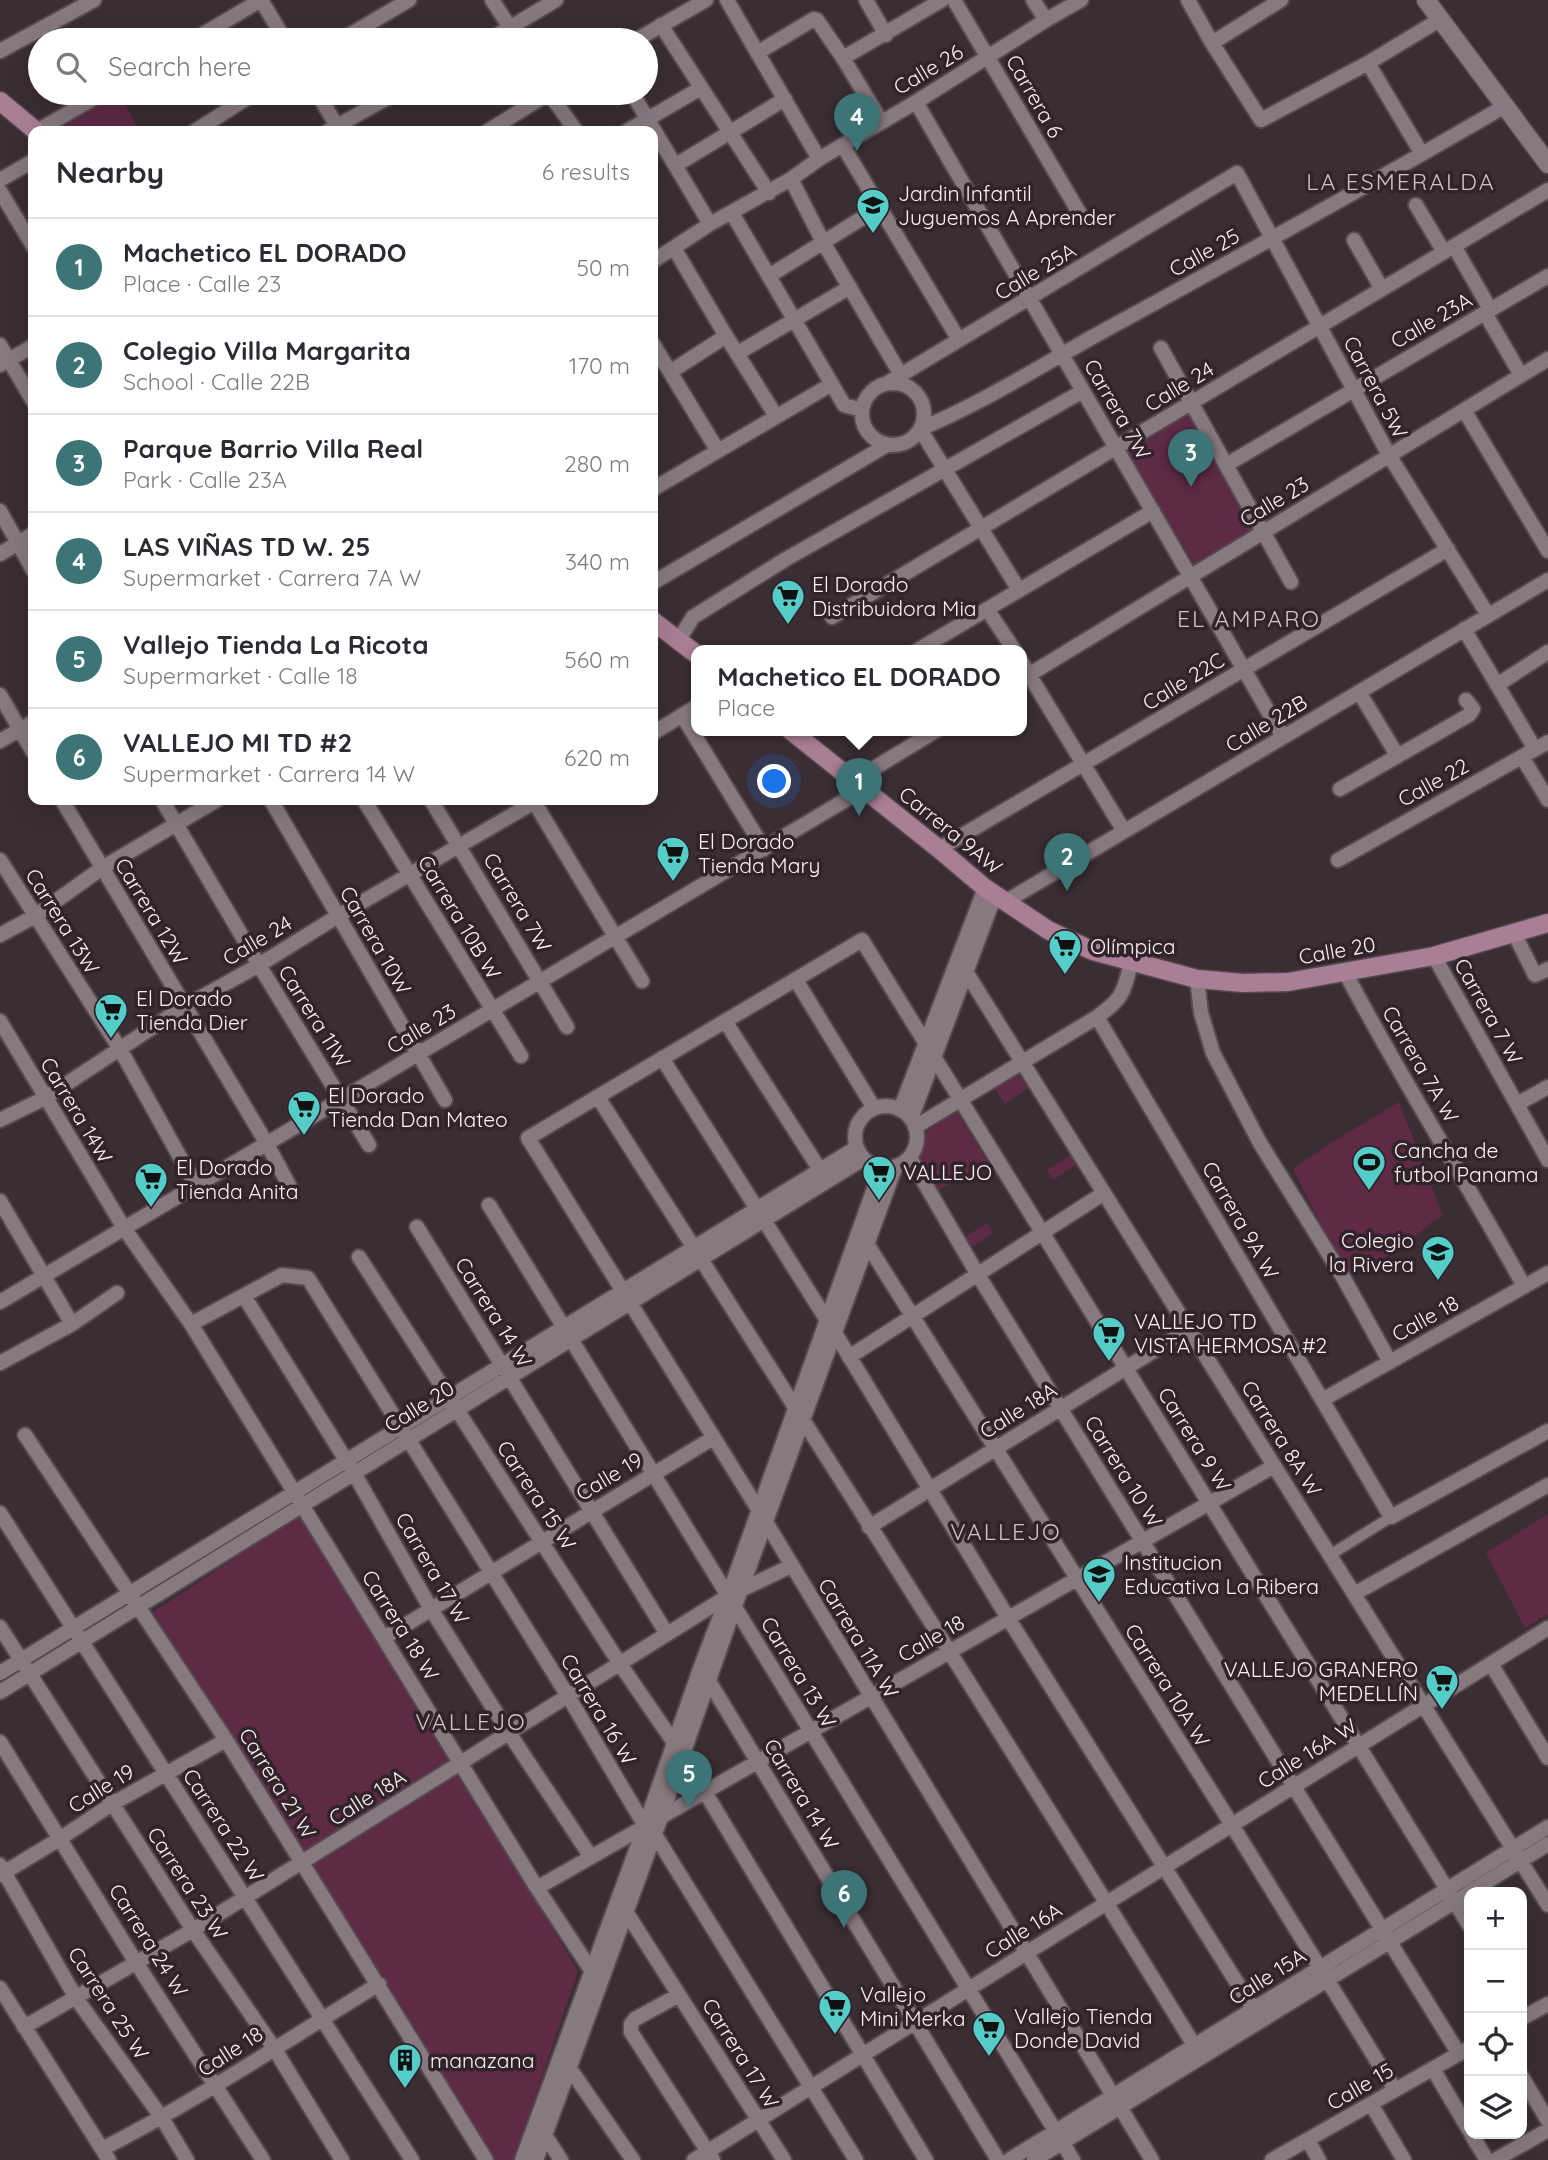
<!DOCTYPE html>
<html lang="en">
<head>
<meta charset="utf-8">
<style>
	:root { --surface:#fff; --page:#f2f2f3; --text:#2b2b33; --muted:#7c7c81; --line:#e1e1e2; --accent:#3d7476 }
	body { margin:0; font-family:Quicksand,sans-serif; background:var(--page); color:var(--text) }
	.controls { position:absolute; right:21px; bottom:21px; display:grid; overflow:hidden; border-radius:14px; box-shadow:0 7px 28px #0002 }
	.controls button { width:63px; height:63px; display:grid; place-items:center; padding:0; border:0; border-bottom:2px solid var(--line); background:var(--surface); color:var(--text); font:35px sans-serif }
	.you { position:absolute; left:775px; top:782px; width:24px; height:24px; margin:-18px; border:5px solid #fff; border-radius:50%; background:#1a73e8; box-shadow:0 0 0 10px #1a73e833 }
	.badge { display:grid; place-items:center; width:46px; height:46px; border-radius:50%; background:var(--accent); color:#fff; font-size:23px; font-weight:700 }
	.pin { position:absolute; translate:-50% -58px; filter:drop-shadow(0 2px 4px #0008) }
	.pin::after { content:''; position:absolute; top:37px; width:24px; height:21px; background:inherit; clip-path:polygon(0 0,100% 0,50% 100%) }
	.popup { position:absolute; left:691px; top:645px; width:336px; height:91px; box-sizing:border-box; display:grid; place-content:center; border-radius:14px; background:var(--surface); filter:drop-shadow(0 2px 5px #0005); font-size:23px; white-space:nowrap; color:var(--muted) }
	.popup b { font-size:26px; color:var(--text) }
	.popup::after { content:''; position:absolute; left:50%; top:100%; margin-left:-14px; border:14px solid transparent; border-top-color:var(--surface) }
	.list { margin:0; padding:0; list-style:none }
	h2 { display:flex; justify-content:space-between; align-items:center; height:91px; margin:0; padding:0 28px; font-size:30px }
	h2 small { font-size:23px; font-weight:400; color:var(--muted) }
	.list li { display:grid; grid-template-columns:46px 1fr auto; gap:21px; align-items:center; box-sizing:border-box; height:98px; padding:0 28px; border-top:2px solid var(--line) }
	.list b { display:block; font-size:26px; white-space:nowrap }
	.list p { margin:0; font-size:23px; white-space:nowrap; color:var(--muted) }
	.list em { font-size:23px; font-style:normal; color:var(--muted) }
	.icon { flex:none; width:38px; height:38px; fill:none; stroke:currentColor; stroke-width:2; stroke-linecap:round; stroke-linejoin:round }
	.map { position:relative; flex:none; width:1548px; height:2160px; overflow:hidden }
	.search { position:absolute; background:var(--surface); box-shadow:0 7px 28px #0002; left:28px; top:28px; width:630px; height:77px; display:flex; align-items:center; gap:18px; box-sizing:border-box; padding:0 24px; border-radius:38px; color:var(--muted); font-size:26px }
	.panel { position:absolute; background:var(--surface); box-shadow:0 7px 28px #0002; left:28px; top:126px; width:630px; height:679px; border-radius:14px }
	.map>svg:first-child { display:block }
	.green { fill:#5e2a46 }
	.lines { fill:none; stroke-linecap:round; stroke-linejoin:round }
	.pedestrian-casing { stroke:#554a4f; stroke-width:14 }
	.minor-casing { stroke:#554a4f; stroke-width:18 }
	.tertiary-casing { stroke:#554a4f; stroke-width:21 }
	.secondary-casing { stroke:#554a4f; stroke-width:21 }
	.pedestrian { stroke:#887880; stroke-width:10 }
	.minor { stroke:#887880; stroke-width:14 }
	.tertiary { stroke:#887880; stroke-width:18 }
	.secondary { stroke:#aa7e95; stroke-width:18 }
	.labels { text-anchor:middle; dominant-baseline:central; stroke-width:7; stroke-linejoin:round; paint-order:stroke }
	.street-label { font-size:21px; fill:#f9f0f4; stroke:#302329 }
	.poi-label { font-size:21px; fill:#f9f0f4; stroke:#302329; text-anchor:start }
	.neighbourhood-label { font-size:23px; letter-spacing:2px; fill:#d1c0c8; stroke:#302329 }
</style>
</head>
<body>
<div class="map">
<svg width="1548" height="2160" viewBox="0 0 1548 2160">
	<rect width="100%" height="100%" fill="#3a2d33"/>
	<path class="green" d="M119,93L139,131H55Z
		M1188,410L1256,527L1194,564L1125,448Z
		M1019,1069L1031,1086L1005,1104L993,1086Z
		M1399,1102L1443,1216L1433,1221L1407,1245L1348,1279L1293,1169L1332,1142Z
		M956,1111L987,1161L933,1194L915,1163L922,1149L923,1134Z
		M1071,1154L1077,1164L1053,1180L1047,1170Z
		M987,1223L993,1233L966,1251L960,1240Z
		M302,1514L453,1760L303,1852L153,1612Z
		M1548,1514V1614L1525,1628L1486,1553Z
		M458,1772L578,1971L514,2160H493L310,1866Z"/>
	<g class="lines">
		<defs>
			<path id="pedestrian" d="M1330,1555L1391,1517"/>
			<path id="minor" d="M261,0L285,40
				M492,0L518,40
				M727,0L819,159
				M866,0L886,35
				M954,0L1080,214
				M1033,0L1046,20
				M1188,0L1212,43L1261,120L1368,63L1441,19
				M661,25L769,193
				M193,40L261,0
				M341,40L409,0
				M489,40L556,0
				M636,40L706,0
				M1212,43L1281,0
				M0,51L94,0
				M757,53L814,19L817,20L843,58L881,121
				M843,58L942,0
				M1368,63L1422,154
				M317,93L340,131
				M549,93L576,131
				M632,93L710,224
				M916,102L1283,737
				M37,131L103,93
				M195,131L255,93
				M328,131L396,93
				M488,131L549,93
				M627,131L701,88
				M843,146L959,340
				M676,165L785,99
				M791,179L823,242L901,375
				M0,180L33,161
				M0,191L33,246
				M1416,205L1444,252
				M732,213L844,405L862,410
				M1354,240L1382,289
				M1454,246L1490,309
				M674,248L726,336L776,416
				M653,261L710,224L791,179L819,159L916,102L1046,20L1081,0
				M769,276L880,207
				M1485,313L1521,375
				M653,344L718,451
				M0,345L33,401
				M1161,348L1291,582
				M738,353L850,287
				M0,365L33,346
				M670,372L726,336
				M889,382L1237,173L1389,455L1488,615
				M862 414a31 31 0 1 1 62 0a31 31 0 1 1-62 0Z
				M1464,410L1548,551
				M1226,465L1548,276
				M653,489L832,384
				M0,511L33,570
				M0,554L33,534
				M654,582L887,445
				M1019,590L920,429C985,402 1045,363 1107,329C1241,256 1373,183 1505,106
				M987,609L1014,650
				M832,617L1548,190
				M1464,629L1535,749
				M678,641L693,617L786,559L1083,391
				M918,650L1153,511
				M1022,663L1124,831
				M1022,679L1548,359
				M1497,685L1548,652
				M1359,692L1397,755
				M0,695L33,752
				M682,715L764,849
				M653,733L696,707
				M0,741L33,722
				M1522,757L1548,800
				M853,781L937,730
				M1340,789L1469,715L1473,709L1466,700
				M62,800L267,1144L291,1189
				M162,800L259,965L369,1145
				M271,800L445,1100
				M364,800L521,1056
				M431,800L567,1027
				M533,800L642,981
				M939,849L1448,549
				M0,860L120,1049L196,1186
				M1338,860L1548,742
				M1005,902L1548,580
				M1514,933L1535,975L1548,969
				M0,935L35,916L102,868L217,800
				M1434,956L1548,1160
				M958,959L1548,1905
				M1345,972C1401,1079 1466,1181 1524,1286
				M1197,979L1201,1013L1213,1053L1260,1143L1343,1277L1390,1362
				M796,980L874,1108
				M1097,1017L1391,1517L1548,1431
				M0,1021L124,1228L191,1324L537,1888L591,1970L602,1979
				M725,1021L820,1170
				M662,1058L835,1333L1008,1618L1261,2021
				M598,1097C798,1412 999,1727 1194,2045
				M1517,1104L1548,1087
				M855 1137a31 31 0 1 1 62 0a31 31 0 1 1-62 0Z
				M900,1110L985,888
				M911,1119L995,895
				M0,1120L45,1098L185,1006L259,965L338,916L538,800
				M915,1127L1097,1017C1123,998 1123,994 1131,963
				M910,1158L978,1275L1459,2054
				M0,1201L72,1324
				M489,1205L1073,2160
				M417,1227L667,1634
				M864,1239L1232,1825L1395,2090
				M359,1257L620,1664L677,1747
				M244,1296L354,1473L431,1609L509,1733L591,1857
				M0,1302L864,789
				M191,1324L282,1275L308,1278L568,1696L645,1826L654,1833L856,2160
				M849,1357L1104,1193
				M0,1363L72,1324L117,1293
				M1322,1400L1548,1273
				M25,1435L226,1740L486,2160
				M0,1513L412,2160
				M869,1527L1189,1329
				M743,1589L791,1566
				M1354,1594L1548,1485
				M0,1627L193,1930L274,2048L342,2160
				M384,1638L713,1438
				M1491,1664L1548,1758
				M0,1673L856,1148
				M706,1676L998,2160
				M0,1692L863,1159
				M0,1742L137,1964L263,2160
				M705,1792L926,2160
				M0,1865L76,1998L162,2118L187,2160
				M0,1875L61,1838L112,1804L226,1740
				M537,1888L1274,1466
				M1470,1892L1548,1844
				M623,1907L784,2160
				M0,1988L109,2160
				M679,1995L635,2019L631,2024V2032L713,2160
				M1522,2018L1548,2004
				M24,2027L193,1930L728,1596
				M566,2063L633,2160
				M1433,2069L1469,2130
				M1522,2077L1548,2121
				M1371,2104L1404,2160
				M543,2132L561,2160
				M1471,2134L1487,2160
				M1308,2140L1319,2160
				M102,2149C198,2100 287,2040 379,1984
				M522,2160L645,1826L701,1666L728,1596L881,1169
				M536,2160L661,1817L735,1606L895,1168
				M694,2160L1548,1628
				M1009,2160L1548,1827
				M1034,2160L1469,1893
				M1152,2160L758,1509L528,1138L862,940L1469,1925
				M1272,2160L1469,2048
				M1495,2160L1548,2130"/>
			<path id="tertiary" d="M1426,0L1548,164"/>
			<path id="secondary" d="M0,101L36,131
				M653,621L696,654
				M790,730L939,849L985,888L1048,930L1093,951L1197,979L1243,983L1288,982L1434,956L1548,923"/>
		</defs>
		<use href="#pedestrian" class="pedestrian-casing"/>
		<use href="#minor" class="minor-casing"/>
		<use href="#tertiary" class="tertiary-casing"/>
		<use href="#secondary" class="secondary-casing"/>
		<use href="#pedestrian" class="pedestrian"/>
		<use href="#minor" class="minor"/>
		<use href="#tertiary" class="tertiary"/>
		<use href="#secondary" class="secondary"/>
	</g>
	<defs>
		<symbol id="school-pin" viewBox="-11 -11 22 30"><path d="M0 17L-7.5 6A9.5 9.5 0 1 1 7.5 6Z" fill="#54cdc8" stroke="#302329"/><path d="M0-5L7-2L0 1L-7-2ZM-4 1L0 2.5L4 1V4Q0 6-4 4Z" fill="#111"/></symbol>
		<symbol id="supermarket-pin" viewBox="-11 -11 22 30"><path d="M0 17L-7.5 6A9.5 9.5 0 1 1 7.5 6Z" fill="#54cdc8" stroke="#302329"/><path d="M-6-5.5h2.5l.6 2H6L4.5 2H-2.5L-4.4-4H-6ZM-1.5 3.2a1.3 1.3 0 1 0 .1 0ZM3 3.2a1.3 1.3 0 1 0 .1 0Z" fill="#111"/></symbol>
		<symbol id="stadium-pin" viewBox="-11 -11 22 30"><path d="M0 17L-7.5 6A9.5 9.5 0 1 1 7.5 6Z" fill="#54cdc8" stroke="#302329"/><path d="M0-5a6.5 5 0 1 0 0 10a6.5 5 0 1 0 0-10ZM-3.5-1.8h7v3.6h-7Z" fill="#111"/></symbol>
		<symbol id="building-pin" viewBox="-11 -11 22 30"><path d="M0 17L-7.5 6A9.5 9.5 0 1 1 7.5 6Z" fill="#54cdc8" stroke="#302329"/><path d="M-4-6H4V6H1V3H-1V6H-4ZM-2.5-4.3h1.7v1.8h-1.7ZM.8-4.3h1.7v1.8H.8ZM-2.5-1h1.7V.8h-1.7ZM.8-1h1.7V.8H.8Z" fill="#111"/></symbol>
	</defs>
	<g fill-rule="evenodd">
		<use href="#school-pin" x="854" y="186" width="38" height="52"/>
		<use href="#supermarket-pin" x="769" y="577" width="38" height="52"/>
		<use href="#supermarket-pin" x="654" y="834" width="38" height="52"/>
		<use href="#supermarket-pin" x="1046" y="927" width="38" height="52"/>
		<use href="#supermarket-pin" x="92" y="991" width="38" height="52"/>
		<use href="#supermarket-pin" x="285" y="1088" width="38" height="52"/>
		<use href="#stadium-pin" x="1350" y="1143" width="38" height="52"/>
		<use href="#supermarket-pin" x="860" y="1153" width="38" height="52"/>
		<use href="#supermarket-pin" x="132" y="1160" width="38" height="52"/>
		<use href="#school-pin" x="1419" y="1233" width="38" height="52"/>
		<use href="#supermarket-pin" x="1090" y="1314" width="38" height="52"/>
		<use href="#school-pin" x="1080" y="1555" width="38" height="52"/>
		<use href="#supermarket-pin" x="1423" y="1662" width="38" height="52"/>
		<use href="#supermarket-pin" x="816" y="1987" width="38" height="52"/>
		<use href="#supermarket-pin" x="970" y="2009" width="38" height="52"/>
		<use href="#building-pin" x="386" y="2041" width="38" height="52"/>
	</g>
	<g class="labels">
		<g class="street-label">
			<text transform="translate(928 69) rotate(-31)">Calle 26</text>
			<text transform="translate(1035 96) rotate(60)">Carrera 6</text>
			<text transform="translate(1204 252) rotate(-29)">Calle 25</text>
			<text transform="translate(1035 271) rotate(-31)">Calle 25A</text>
			<text transform="translate(1431 320) rotate(-30)">Calle 23A</text>
			<text transform="translate(1179 386) rotate(-31)">Calle 24</text>
			<text transform="translate(1376 387) rotate(62)">Carrera 5W</text>
			<text transform="translate(1118 409) rotate(60)">Carrera 7W</text>
			<text transform="translate(1274 501) rotate(-31)">Calle 23</text>
			<text transform="translate(1183 681) rotate(-31)">Calle 22C</text>
			<text transform="translate(1266 723) rotate(-31)">Calle 22B</text>
			<text transform="translate(1433 782) rotate(-29)">Calle 22</text>
			<text transform="translate(951 830) rotate(39)">Carrera 9AW</text>
			<text transform="translate(518 902) rotate(59)">Carrera 7W</text>
			<text transform="translate(152 911) rotate(59)">Carrera 12W</text>
			<text transform="translate(460 917) rotate(59)">Carrera 10B W</text>
			<text transform="translate(63 921) rotate(58)">Carrera 13W</text>
			<text transform="translate(257 940) rotate(-31)">Calle 24</text>
			<text transform="translate(376 940) rotate(60)">Carrera 10W</text>
			<text transform="translate(1337 950) rotate(-10)">Calle 20</text>
			<text transform="translate(1489 1011) rotate(61)">Carrera 7 W</text>
			<text transform="translate(315 1016) rotate(58)">Carrera 11W</text>
			<text transform="translate(421 1028) rotate(-31)">Calle 23</text>
			<text transform="translate(1421 1064) rotate(60)">Carrera 7A W</text>
			<text transform="translate(77 1110) rotate(59)">Carrera 14W</text>
			<text transform="translate(1241 1220) rotate(60)">Carrera 9A W</text>
			<text transform="translate(494 1312) rotate(58)">Carrera 14 W</text>
			<text transform="translate(1425 1318) rotate(-29)">Calle 18</text>
			<text transform="translate(419 1406) rotate(-32)">Calle 20</text>
			<text transform="translate(1018 1410) rotate(-32)">Calle 18A</text>
			<text transform="translate(1282 1438) rotate(58)">Carrera 8A W</text>
			<text transform="translate(1195 1439) rotate(58)">Carrera 9 W</text>
			<text transform="translate(1124 1471) rotate(58)">Carrera 10 W</text>
			<text transform="translate(609 1476) rotate(-31)">Calle 19</text>
			<text transform="translate(537 1495) rotate(57)">Carrera 15 W</text>
			<text transform="translate(433 1568) rotate(60)">Carrera 17 W</text>
			<text transform="translate(401 1625) rotate(58)">Carrera 18 W</text>
			<text transform="translate(859 1638) rotate(59)">Carrera 11A W</text>
			<text transform="translate(931 1638) rotate(-30)">Calle 18</text>
			<text transform="translate(799 1672) rotate(59)">Carrera 13 W</text>
			<text transform="translate(1168 1685) rotate(58)">Carrera 10A W</text>
			<text transform="translate(599 1709) rotate(59)">Carrera 16 W</text>
			<text transform="translate(1307 1753) rotate(-32)">Calle 16A W</text>
			<text transform="translate(278 1783) rotate(58)">Carrera 21 W</text>
			<text transform="translate(101 1788) rotate(-32)">Calle 19</text>
			<text transform="translate(802 1794) rotate(59)">Carrera 14 W</text>
			<text transform="translate(367 1797) rotate(-32)">Calle 18A</text>
			<text transform="translate(224 1825) rotate(57)">Carrera 22 W</text>
			<text transform="translate(188 1883) rotate(57)">Carrera 23 W</text>
			<text transform="translate(1023 1930) rotate(-32)">Calle 16A</text>
			<text transform="translate(149 1940) rotate(58)">Carrera 24 W</text>
			<text transform="translate(1267 1976) rotate(-32)">Calle 15A</text>
			<text transform="translate(109 2003) rotate(57)">Carrera 25 W</text>
			<text transform="translate(230 2051) rotate(-33)">Calle 18</text>
			<text transform="translate(741 2053) rotate(58)">Carrera 17 W</text>
			<text transform="translate(1360 2086) rotate(-30)">Calle 15</text>
		</g>
		<g class="poi-label">
			<text x="898" y="193">Jardin Infantil<tspan x="898" dy="24">Juguemos A Aprender</tspan></text>
			<text x="812" y="584">El Dorado<tspan x="812" dy="24">Distribuidora Mia</tspan></text>
			<text x="698" y="841">El Dorado<tspan x="698" dy="24">Tienda Mary</tspan></text>
			<text x="1090" y="946">Olímpica</text>
			<text x="136" y="998">El Dorado<tspan x="136" dy="24">Tienda Dier</tspan></text>
			<text x="328" y="1095">El Dorado<tspan x="328" dy="24">Tienda Dan Mateo</tspan></text>
			<text x="1394" y="1150">Cancha de<tspan x="1394" dy="24">futbol Panama</tspan></text>
			<text x="176" y="1167">El Dorado<tspan x="176" dy="24">Tienda Anita</tspan></text>
			<text x="903" y="1172">VALLEJO</text>
			<text x="1414" y="1240" text-anchor="end">Colegio<tspan x="1414" dy="24">la Rivera</tspan></text>
			<text x="1134" y="1321">VALLEJO TD<tspan x="1134" dy="24">VISTA HERMOSA #2</tspan></text>
			<text x="1124" y="1562">Institucion<tspan x="1124" dy="24">Educativa La Ribera</tspan></text>
			<text x="1418" y="1669" text-anchor="end">VALLEJO GRANERO<tspan x="1418" dy="24">MEDELLÍN</tspan></text>
			<text x="860" y="1994">Vallejo<tspan x="860" dy="24">Mini Merka</tspan></text>
			<text x="1014" y="2016">Vallejo Tienda<tspan x="1014" dy="24">Donde David</tspan></text>
			<text x="430" y="2060">manazana</text>
		</g>
		<g class="neighbourhood-label">
			<text x="1401" y="181">LA ESMERALDA</text>
			<text x="1249" y="618">EL AMPARO</text>
			<text x="1006" y="1531">VALLEJO</text>
			<text x="471" y="1721">VALLEJO</text>
		</g>
	</g>
</svg>
<div class="controls">
<button>+</button>
<button>−</button>
<button><svg class="icon" aria-label="locate" viewBox="0 0 24 24"><circle cx="12" cy="12" r="6"/><path d="M12 2v4M12 18v4M2 12h4M18 12h4"/></svg></button>
<button><svg class="icon" aria-label="layers" viewBox="0 0 24 24"><path d="M12 4l9 5-9 5-9-5zM3 14l9 5 9-5"/></svg></button>
</div>
<div class="you"></div>
<div class="pin badge" style="left:859px;top:816px">1</div>
<div class="popup"><b>Machetico EL DORADO</b>Place</div>
<div class="pin badge" style="left:1067px;top:891px">2</div>
<div class="pin badge" style="left:1191px;top:487px">3</div>
<div class="pin badge" style="left:857px;top:151px">4</div>
<div class="pin badge" style="left:689px;top:1808px">5</div>
<div class="pin badge" style="left:844px;top:1928px">6</div>
<div class="search"><svg class="icon" aria-label="search" viewBox="0 0 24 24"><circle cx="10" cy="10" r="6"/><path d="M15 15l6 6"/></svg>Search here</div>
<section class="panel">
<h2>Nearby<small>6 results</small></h2>
<ul class="list">
<li><span class="badge">1</span><div><b>Machetico EL DORADO</b><p>Place · Calle 23</p></div><em>50 m</em></li>
<li><span class="badge">2</span><div><b>Colegio Villa Margarita</b><p>School · Calle 22B</p></div><em>170 m</em></li>
<li><span class="badge">3</span><div><b>Parque Barrio Villa Real</b><p>Park · Calle 23A</p></div><em>280 m</em></li>
<li><span class="badge">4</span><div><b>LAS VIÑAS TD W. 25</b><p>Supermarket · Carrera 7A W</p></div><em>340 m</em></li>
<li><span class="badge">5</span><div><b>Vallejo Tienda La Ricota</b><p>Supermarket · Calle 18</p></div><em>560 m</em></li>
<li><span class="badge">6</span><div><b>VALLEJO MI TD #2</b><p>Supermarket · Carrera 14 W</p></div><em>620 m</em></li>
</ul>
</section>
</div>
</body>
</html>
